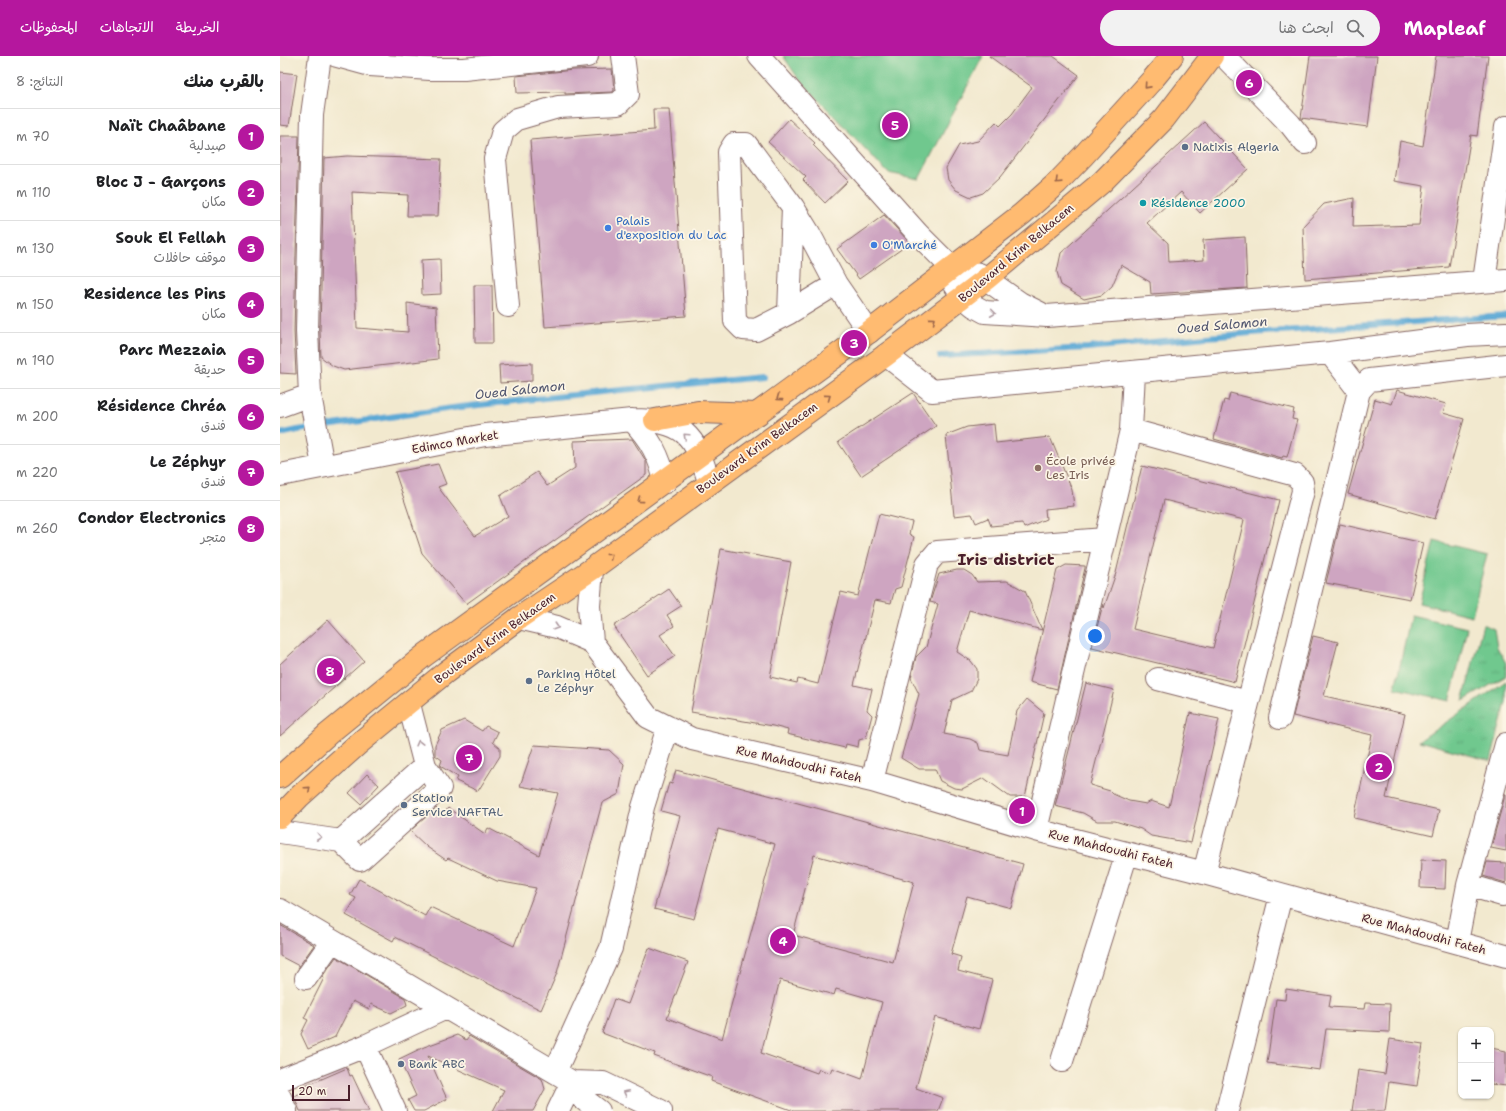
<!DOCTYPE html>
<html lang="ar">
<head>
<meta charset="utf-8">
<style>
	:root { --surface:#fff; --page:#f2f2f2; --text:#202124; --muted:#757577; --line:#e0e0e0; --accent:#b5179e }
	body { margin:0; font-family:"Shantell Sans","Playpen Sans Arabic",sans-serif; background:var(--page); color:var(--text); direction:rtl }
	.controls { position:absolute; right:12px; bottom:12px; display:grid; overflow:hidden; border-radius:8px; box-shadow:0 1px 3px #0004 }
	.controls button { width:36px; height:36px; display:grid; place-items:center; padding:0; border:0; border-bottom:1px solid var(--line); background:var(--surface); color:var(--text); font:20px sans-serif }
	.scale { position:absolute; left:12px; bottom:10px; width:58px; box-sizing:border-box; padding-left:4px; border:2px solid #4a1f2b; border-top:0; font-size:11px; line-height:14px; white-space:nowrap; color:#4a1f2b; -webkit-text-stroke:3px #fcf5e5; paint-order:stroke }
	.you { position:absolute; left:815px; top:580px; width:14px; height:14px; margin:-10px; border:3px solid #fff; border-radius:50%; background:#1a73e8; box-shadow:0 0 0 6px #1a73e833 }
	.badge { display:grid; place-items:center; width:26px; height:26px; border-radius:50%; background:var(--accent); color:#fff; font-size:13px; font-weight:700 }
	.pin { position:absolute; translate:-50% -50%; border:2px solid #fff; box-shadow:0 1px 4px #0006 }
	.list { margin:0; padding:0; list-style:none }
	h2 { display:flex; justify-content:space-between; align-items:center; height:52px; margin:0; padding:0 16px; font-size:17px }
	h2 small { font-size:13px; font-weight:400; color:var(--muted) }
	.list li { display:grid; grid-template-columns:26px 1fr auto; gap:12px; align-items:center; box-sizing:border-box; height:56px; padding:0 16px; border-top:1px solid var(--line) }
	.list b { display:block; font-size:15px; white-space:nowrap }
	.list p { margin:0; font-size:13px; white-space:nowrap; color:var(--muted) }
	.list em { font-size:13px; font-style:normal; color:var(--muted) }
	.icon { flex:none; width:22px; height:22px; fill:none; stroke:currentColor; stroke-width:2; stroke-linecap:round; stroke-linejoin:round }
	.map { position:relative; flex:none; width:1226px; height:1055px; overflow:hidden; direction:ltr }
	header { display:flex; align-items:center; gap:24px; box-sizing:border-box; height:56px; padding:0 20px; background:var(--accent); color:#fff }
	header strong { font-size:19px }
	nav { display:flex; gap:22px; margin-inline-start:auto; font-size:14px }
	.search { width:280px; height:36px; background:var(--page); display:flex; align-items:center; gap:10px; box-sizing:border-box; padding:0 14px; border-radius:22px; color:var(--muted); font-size:15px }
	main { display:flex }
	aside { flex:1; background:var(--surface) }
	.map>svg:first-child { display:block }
	.grass { fill:url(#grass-tufts); stroke:#5c745c }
	.green { fill:#6fc88e; stroke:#5c745c }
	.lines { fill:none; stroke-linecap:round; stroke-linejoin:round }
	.stream { stroke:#5ca9d5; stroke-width:6 }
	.building { fill:#cea5c1; fill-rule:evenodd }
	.minor-casing { stroke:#856664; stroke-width:24 }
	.major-casing { stroke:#856664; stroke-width:24 }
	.minor { stroke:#fff; stroke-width:22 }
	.major { stroke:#ffbb71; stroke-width:22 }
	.oneway { stroke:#9b654a }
	.oneway2 { stroke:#ae9aa0 }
	.service-dot { fill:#5c6f8a; stroke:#fcf5e5; stroke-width:1.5 }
	.culture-dot { fill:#0f9aa8; stroke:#fcf5e5; stroke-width:1.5 }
	.shop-dot { fill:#3f7fe0; stroke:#fcf5e5; stroke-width:1.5 }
	.education-dot { fill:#8d6e63; stroke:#fcf5e5; stroke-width:1.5 }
	.labels { text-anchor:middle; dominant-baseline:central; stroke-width:3.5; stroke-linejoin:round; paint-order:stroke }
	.service-label { font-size:12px; fill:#4e5e75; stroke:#fcf5e5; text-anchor:start }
	.culture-label { font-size:12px; fill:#0d838f; stroke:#fcf5e5; text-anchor:start }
	.shop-label { font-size:12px; fill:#366cbe; stroke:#fcf5e5; text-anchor:start }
	.street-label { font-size:12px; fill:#4a1f2b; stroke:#fcf5e5 }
	.education-label { font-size:12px; fill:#785e54; stroke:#fcf5e5; text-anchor:start }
	.water-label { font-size:13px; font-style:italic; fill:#51566f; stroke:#fcf5e5 }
	.district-label { font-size:16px; font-weight:bold; fill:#4a1f2b; stroke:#fcf5e5 }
</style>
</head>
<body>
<header>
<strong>Mapleaf</strong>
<div class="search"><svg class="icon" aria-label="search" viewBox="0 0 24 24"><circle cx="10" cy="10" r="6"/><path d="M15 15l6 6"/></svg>ابحث هنا</div>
<nav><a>الخريطة</a><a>الاتجاهات</a><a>المحفوظات</a></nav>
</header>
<main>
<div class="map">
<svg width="1226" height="1055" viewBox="0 0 1226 1055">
	<defs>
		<pattern id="grass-tufts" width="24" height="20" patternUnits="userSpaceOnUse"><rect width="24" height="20" fill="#6fc88e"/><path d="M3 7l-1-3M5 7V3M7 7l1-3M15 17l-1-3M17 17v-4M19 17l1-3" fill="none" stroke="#62ab7b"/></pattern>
	</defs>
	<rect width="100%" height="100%" fill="#fcf5e5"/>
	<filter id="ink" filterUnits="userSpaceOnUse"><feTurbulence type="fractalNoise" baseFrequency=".025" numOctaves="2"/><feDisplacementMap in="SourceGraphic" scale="8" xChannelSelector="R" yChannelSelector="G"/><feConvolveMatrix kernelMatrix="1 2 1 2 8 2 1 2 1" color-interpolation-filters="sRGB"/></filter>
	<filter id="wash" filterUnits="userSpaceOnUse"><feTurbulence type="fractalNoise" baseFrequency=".012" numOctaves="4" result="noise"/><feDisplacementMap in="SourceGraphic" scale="16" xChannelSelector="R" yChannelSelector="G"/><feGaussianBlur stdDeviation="0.9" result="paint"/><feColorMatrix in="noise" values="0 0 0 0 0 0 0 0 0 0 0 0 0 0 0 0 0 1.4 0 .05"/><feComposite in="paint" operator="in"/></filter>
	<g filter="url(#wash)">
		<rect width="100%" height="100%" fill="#f2e9cf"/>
		<path class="grass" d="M1203,568L1214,573L1217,591L1226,607V620L1183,645Z
			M1226,625V646L1211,705L1139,685Z"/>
		<path class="green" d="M503,0H703L639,123L608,117L518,22Z
			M1154,485L1207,498L1192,560L1139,547Z
			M1131,559L1187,572L1170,645L1115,632Z"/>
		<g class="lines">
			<path class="stream" d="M660,300L808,292L971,277L1226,260
				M0,378L18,374L180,351L331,335L483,321"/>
		</g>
		<g id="blocks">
			<path class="building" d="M709,0H773L799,19L720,121L703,137L691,141L676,134L668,124L666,112L679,89L698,85L716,66L720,70L732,58L752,31Z
				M1030,0H1097L1088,71L1021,62Z
				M1156,0H1208L1197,80L1191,79L1169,211L1025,223L1023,170L1044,148L1074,142L1073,171L1139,169L1144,130L1114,125L1120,85L1143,90Z
				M332,13L334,34L333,36L285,38V36L237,37L236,20L293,14Z
				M0,16L17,18L9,70L0,69Z
				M373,53H389L406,260L265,271L250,84L374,74Z
				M509,63L535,87L533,89L568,125L545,147L523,124L526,121L488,86Z
				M924,66L968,113L920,157L901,136L867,167L888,187L889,206L924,204L923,184L965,181L967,232L871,238L870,226L841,209L832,230L822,239L804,243L781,229L777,216L781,197Z
				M0,80H19L14,275L16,318L0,317Z
				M67,100L161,103L158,160H127L128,139L72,136L77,272L128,276L127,247L156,251L158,303L64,314L53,310L41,301L40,275L44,102Z
				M604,159L630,187L579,223L557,193Z
				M160,203L161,238L142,239L141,204Z
				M194,229H212L213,287H195Z
				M252,307V325L220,327L219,309Z
				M1117,334L1166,348L1163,357L1184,363L1155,463L1068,438L1095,343L1112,348Z
				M633,337L656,370L581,420L558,386Z
				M950,337L1014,353L1012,363L1017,364L1007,401L1003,400L1002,402L934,383L944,344L948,345Z
				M714,368L716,387L770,381L792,434L794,450L765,453L766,463L744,472L742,467L711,470L708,462L696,467L692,458L674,460L666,379L687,371Z
				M352,383L366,405V419L186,548L142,497L115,416L158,408L166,428L158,431L195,480L228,460L220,440L257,416L267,430L295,412L294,385Z
				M862,410L999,444L955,626L812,591L823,548L824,552L836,517ZM884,444L964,464L933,592L853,573Z
				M599,458L632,466L629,478L634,481L621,531L615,533L611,547L595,544L574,629L592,633L587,654L592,659L586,682L579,684L578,691L566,688L565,692L507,678L508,674L493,670L411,656L441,493L511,506L490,621L517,627L518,623L538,628L561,536L578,540Z
				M1060,468L1143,487L1130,543L1046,527Z
				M786,509L805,510V512L777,633L750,626L777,514Z
				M677,514H684L692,519L697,526L727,525L745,535L762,574L689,554L677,596L691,605L697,613V623L691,635L672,644L664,678L690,683L698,687L700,694L728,699L737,655L747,643L764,657L745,741H730L704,722L682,733L674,732L660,725L655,713H639L621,702L639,638L631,622L636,601L646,591L658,548L650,546L659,518Z
				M389,533L401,550L387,559L394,570L380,579L395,600L367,619L334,570Z
				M48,564L84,605L0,680V608Z
				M1033,580L1058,586L1044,640L1125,658L1106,742L1159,754L1153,780L1074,762L1092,679L1013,660Z
				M806,627L834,634L810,729L830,735L833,738L849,745L866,748L871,745L889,751L910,657L939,663L911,787L871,780L861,773L835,765H817L803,757L775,750Z
				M184,664L202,675L206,670L218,676L213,686L220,692V700L198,735L176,725L178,721L160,710L162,704L155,699V689L162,674Z
				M254,689L329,694L344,708L339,738L322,747L277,917L261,954L115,881L113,885L66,859L76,842L70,839L79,823L145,860L150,851L234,890L256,832L217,825L168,802L166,804L147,791L130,775L156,752L163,759L168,752L205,778L208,772L259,799L278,737L240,730Z
				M396,714L743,808L731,852L687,840L671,898L681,901L678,915L712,924L699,973L655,961L636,1032L663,1042L658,1055H514L431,1025L432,1021L374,1000L375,997L322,977L334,943L348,948L369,892L408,906L387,962L442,983L495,788L438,773L414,863L374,853L400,760L381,755L389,727L392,728ZM534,799L634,826L613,906L513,879ZM500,924L554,939L556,933L602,946L582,1023L552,1012L550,1017L539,1013L537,1017L481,997Z
				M87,718L99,729L81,748L69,737Z
				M1225,739H1226V795L1211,792Z
				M1141,804L1166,805L1165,833L1140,832Z
				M1207,806L1226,807V827L1203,820Z
				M0,869L34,889L19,910L0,900Z
				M56,901L125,942L127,949L111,957L91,948L89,953L73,945L55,981L28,993L21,978L28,964L24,962L44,922L42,921Z
				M1006,933L1051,940L1049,951L1084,953L1085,947L1110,948L1109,976L1046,973L1040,1014L987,1007L996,943L1005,944Z
				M177,979L186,984L189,980L262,1023L265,1033L253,1055H213L224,1034L148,1000L167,1043L144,1055H134L128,1044L136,1040L119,1003L144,991Z
				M1110,983L1143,988L1137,1030L1109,1026L1105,1055H1072L1078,1014L1105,1018Z
				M1211,992L1226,995V1030L1211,1028Z
				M67,1012L70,1020L72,1019L89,1055H20L14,1040L23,1036L21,1032Z"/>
		</g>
	</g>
	<g filter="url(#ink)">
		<use href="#blocks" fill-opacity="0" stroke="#856664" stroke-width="1"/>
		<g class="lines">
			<defs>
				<path id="minor" d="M40,0L32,59L27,275L30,339L43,410
					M57,0L90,9L150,13H184L307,0
					M479,0L638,178L672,212L675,229L683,241L694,250L705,256L767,260L1226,224
					M944,0L1010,68L1025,87
					M672,212L699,218L740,247L760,257
					M1204,225L1226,71
					M556,228L509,257L476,274L463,273L455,265L449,96L454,88H466L513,151L529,177L556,228L589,276
					M228,250L215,103L223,75L237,63L278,51L338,48L348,38L343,0
					M509,257L513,151
					M1050,297L1079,335
					M606,299L652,335L1050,297L1187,279L1226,277
					M0,350L30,339
					M352,364C370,383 380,400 385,426
					M851,374L1015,419L1022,426L1023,435L924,817
					M0,419L205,379L352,364C403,364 415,378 429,426
					M239,562L277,571L312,586L368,661L412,683L592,725L756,774L924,817L1226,900
					M312,586L309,550L312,513
					M878,623L968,646
					M1000,662L1079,335L1089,324L1226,309
					M592,725L647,508L657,496L825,483
					M756,774L851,374L854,317
					M0,776L61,785L145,710L129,648
					M61,785L80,804L160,732L145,710
					M1222,839L1188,829L1226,688
					M0,854L292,1026L302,1042L319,1055
					M1177,886L1188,829
					M26,922L52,885
					M85,990L115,1055
					M782,1005L847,797
					M275,1016L331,892L363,751L388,671
					M0,1024L85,990L166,952
					M292,1026L323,1027L381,1055
					M0,1041L6,1055
					M278,1055L292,1026
					M947,1055L1001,839"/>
				<path id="major" d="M375,364L418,356L478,358
					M0,721L48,678L145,599L589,276L742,158L777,127L803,100L873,23L892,0
					M0,761L20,740L78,688L166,616L239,562L312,513L606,299L706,223L822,126L884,63L932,0"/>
			</defs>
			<use href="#minor" class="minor-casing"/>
			<use href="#major" class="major-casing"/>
			<use href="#minor" class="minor"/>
			<use href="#major" class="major"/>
		</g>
		<defs><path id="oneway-chevron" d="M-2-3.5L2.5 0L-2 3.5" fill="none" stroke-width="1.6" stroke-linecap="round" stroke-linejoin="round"/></defs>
		<g class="oneway">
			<use href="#oneway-chevron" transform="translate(867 30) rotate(132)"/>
			<use href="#oneway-chevron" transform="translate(778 125) rotate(136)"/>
			<use href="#oneway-chevron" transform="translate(653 264) rotate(-37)"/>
			<use href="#oneway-chevron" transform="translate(548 341) rotate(-36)"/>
			<use href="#oneway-chevron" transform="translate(499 342) rotate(144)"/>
			<use href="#oneway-chevron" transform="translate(360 444) rotate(144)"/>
			<use href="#oneway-chevron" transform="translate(330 500) rotate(-37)"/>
			<use href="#oneway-chevron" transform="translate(28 733) rotate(-42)"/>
		</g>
		<g class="oneway2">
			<use href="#oneway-chevron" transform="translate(713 257) rotate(8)"/>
			<use href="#oneway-chevron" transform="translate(406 380) rotate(-137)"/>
			<use href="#oneway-chevron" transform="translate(276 571) rotate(18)"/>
			<use href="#oneway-chevron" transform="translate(139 687) rotate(-104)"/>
			<use href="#oneway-chevron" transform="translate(39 781) rotate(8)"/>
			<use href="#oneway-chevron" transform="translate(346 1037) rotate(-153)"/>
		</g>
	</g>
	<g class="service-dot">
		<circle cx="905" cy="91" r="4"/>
		<circle cx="249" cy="625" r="4"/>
		<circle cx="124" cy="749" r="4"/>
		<circle cx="121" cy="1008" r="4"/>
	</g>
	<circle class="culture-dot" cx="863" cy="147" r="4"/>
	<g class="shop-dot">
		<circle cx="328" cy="172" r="4"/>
		<circle cx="594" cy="189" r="4"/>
	</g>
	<circle class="education-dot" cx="758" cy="412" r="4"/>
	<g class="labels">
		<g class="service-label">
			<text x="913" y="91">Natixis Algeria</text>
			<text x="257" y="618">Parking Hôtel<tspan x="257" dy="14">Le Zéphyr</tspan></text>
			<text x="132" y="742">Station<tspan x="132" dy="14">Service NAFTAL</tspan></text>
			<text x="129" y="1008">Bank ABC</text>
		</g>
		<g class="culture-label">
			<text x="871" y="147">Résidence 2000</text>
		</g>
		<g class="shop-label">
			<text x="336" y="165">Palais<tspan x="336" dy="14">d'exposition du Lac</tspan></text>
			<text x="602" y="189">O'Marché</text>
		</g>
		<g class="street-label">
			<text transform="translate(736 197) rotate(-40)">Boulevard Krim Belkacem</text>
			<text transform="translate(175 386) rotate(-10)">Edimco Market</text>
			<text transform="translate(477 392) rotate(-36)">Boulevard Krim Belkacem</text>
			<text transform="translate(215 582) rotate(-36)">Boulevard Krim Belkacem</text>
			<text transform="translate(519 708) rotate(13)">Rue Mahdoudhi Fateh</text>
			<text transform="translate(831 793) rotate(14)">Rue Mahdoudhi Fateh</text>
			<text transform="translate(1144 878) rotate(15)">Rue Mahdoudhi Fateh</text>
		</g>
		<g class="education-label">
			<text x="766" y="405">École privée<tspan x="766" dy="14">Les Iris</tspan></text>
		</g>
		<g class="water-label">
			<text transform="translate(942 269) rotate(-5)">Oued Salomon</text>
			<text transform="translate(240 334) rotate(-6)">Oued Salomon</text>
		</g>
		<g class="district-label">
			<text x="726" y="503">Iris district</text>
		</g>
	</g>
</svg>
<div class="controls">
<button>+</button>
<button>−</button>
</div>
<div class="scale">20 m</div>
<div class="you"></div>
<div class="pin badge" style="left:742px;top:755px">1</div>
<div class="pin badge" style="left:1099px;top:711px">2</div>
<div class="pin badge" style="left:574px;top:287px">3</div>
<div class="pin badge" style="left:503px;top:885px">4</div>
<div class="pin badge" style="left:615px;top:69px">5</div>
<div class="pin badge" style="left:969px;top:27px">6</div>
<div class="pin badge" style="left:189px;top:702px">7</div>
<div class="pin badge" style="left:50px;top:615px">8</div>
</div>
<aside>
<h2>بالقرب منك<small>النتائج: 8</small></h2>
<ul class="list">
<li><span class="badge">1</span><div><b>Naït Chaâbane</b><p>صيدلية</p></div><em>70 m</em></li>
<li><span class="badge">2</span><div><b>Bloc J - Garçons</b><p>مكان</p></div><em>110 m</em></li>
<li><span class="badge">3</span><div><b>Souk El Fellah</b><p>موقف حافلات</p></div><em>130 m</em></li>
<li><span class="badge">4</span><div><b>Residence les Pins</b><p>مكان</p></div><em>150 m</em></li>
<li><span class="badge">5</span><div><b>Parc Mezzaia</b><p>حديقة</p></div><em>190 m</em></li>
<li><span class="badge">6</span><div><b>Résidence Chréa</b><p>فندق</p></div><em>200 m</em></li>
<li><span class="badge">7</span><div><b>Le Zéphyr</b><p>فندق</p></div><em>220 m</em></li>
<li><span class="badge">8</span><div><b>Condor Electronics</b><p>متجر</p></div><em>260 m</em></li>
</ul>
</aside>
</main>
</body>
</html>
